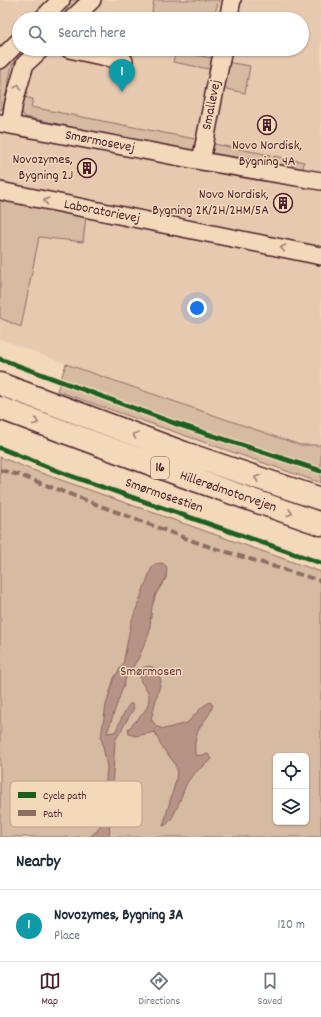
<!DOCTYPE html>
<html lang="en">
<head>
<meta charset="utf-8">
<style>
	:root { --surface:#fff; --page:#f2f2f3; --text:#1f2937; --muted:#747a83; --line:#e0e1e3; --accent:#4a1f2b }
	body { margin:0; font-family:Dekko,sans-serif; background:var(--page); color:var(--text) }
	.controls { position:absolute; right:12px; bottom:12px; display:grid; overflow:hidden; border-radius:6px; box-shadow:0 1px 3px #0004 }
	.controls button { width:36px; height:36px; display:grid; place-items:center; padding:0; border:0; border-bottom:1px solid var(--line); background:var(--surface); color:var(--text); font:20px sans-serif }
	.you { position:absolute; left:197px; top:308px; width:14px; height:14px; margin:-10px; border:3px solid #fff; border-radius:50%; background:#1a73e8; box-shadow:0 0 0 6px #1a73e833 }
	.badge { display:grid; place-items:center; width:26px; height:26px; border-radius:50%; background:var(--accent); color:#fff; font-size:13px; font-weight:700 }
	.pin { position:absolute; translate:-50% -33px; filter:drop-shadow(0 1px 2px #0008) }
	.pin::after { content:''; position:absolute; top:21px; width:14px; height:12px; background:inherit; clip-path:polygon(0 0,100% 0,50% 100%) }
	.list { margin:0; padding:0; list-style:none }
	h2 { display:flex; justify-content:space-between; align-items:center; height:52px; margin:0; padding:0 16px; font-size:17px }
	h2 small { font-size:13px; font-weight:400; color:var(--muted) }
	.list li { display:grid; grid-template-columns:26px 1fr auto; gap:12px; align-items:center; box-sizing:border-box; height:72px; padding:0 16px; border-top:1px solid var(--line) }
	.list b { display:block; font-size:15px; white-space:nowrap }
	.list p { margin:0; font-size:13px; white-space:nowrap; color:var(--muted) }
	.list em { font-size:13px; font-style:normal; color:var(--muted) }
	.icon { flex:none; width:22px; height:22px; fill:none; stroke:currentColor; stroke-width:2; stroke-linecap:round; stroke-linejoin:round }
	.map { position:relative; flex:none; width:321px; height:837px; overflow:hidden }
	.search { position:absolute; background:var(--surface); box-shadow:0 1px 3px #0004; left:12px; right:12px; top:12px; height:44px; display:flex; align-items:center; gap:10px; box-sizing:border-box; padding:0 14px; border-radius:22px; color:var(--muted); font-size:15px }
	.sheet { height:124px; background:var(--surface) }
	nav { display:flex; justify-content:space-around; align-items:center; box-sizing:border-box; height:56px; border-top:1px solid var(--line); background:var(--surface); font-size:11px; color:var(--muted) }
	nav a { display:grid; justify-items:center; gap:2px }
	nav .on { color:var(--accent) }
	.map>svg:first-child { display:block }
	.built { fill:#e6c9af; fill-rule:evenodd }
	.green { fill:#d7baa2; stroke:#906c66; fill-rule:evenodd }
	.water { fill:#b59385; stroke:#8a6561 }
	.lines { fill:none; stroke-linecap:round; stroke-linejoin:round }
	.minor-casing { stroke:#4a1f2b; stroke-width:20 }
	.highway-casing { stroke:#4a1f2b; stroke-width:25 }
	.minor { stroke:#f3d8ba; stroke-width:17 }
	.highway { stroke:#f3d8ba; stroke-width:22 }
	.quiet { stroke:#8d6e63; stroke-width:4; stroke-dasharray:8 4; stroke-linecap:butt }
	.cycleway-casing { stroke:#f3d8ba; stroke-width:8 }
	.cycleway { stroke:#1b5e20; stroke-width:5 }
	.oneway { stroke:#9e7c72 }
	.labels { text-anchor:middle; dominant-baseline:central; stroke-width:3; stroke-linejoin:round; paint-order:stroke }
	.shield { fill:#f3d8ba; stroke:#7d5656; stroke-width:1 }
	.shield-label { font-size:13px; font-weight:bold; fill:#4a1f2b }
	.street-label { font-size:14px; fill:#4a1f2b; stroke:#f3d8ba }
	.poi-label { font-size:14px; fill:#4a1f2b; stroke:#f3d8ba; text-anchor:end }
	.park-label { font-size:14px; fill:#663e43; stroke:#f3d8ba }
	.key { fill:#f3d8ba; stroke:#c0a08f; stroke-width:1 }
	.key-label { font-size:11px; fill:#4a1f2b }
</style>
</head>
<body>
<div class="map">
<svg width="321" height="837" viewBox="0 0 321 837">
	<rect width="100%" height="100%" fill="#f3d8ba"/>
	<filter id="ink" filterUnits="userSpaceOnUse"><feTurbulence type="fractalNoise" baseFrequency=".025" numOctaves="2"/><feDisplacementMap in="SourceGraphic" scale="8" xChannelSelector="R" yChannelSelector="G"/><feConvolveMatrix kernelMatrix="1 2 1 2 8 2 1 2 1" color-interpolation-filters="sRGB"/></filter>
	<g filter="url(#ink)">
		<path class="built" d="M0,0H321V445H300L172,403L0,339ZM19,19H302V49H19Z"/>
		<path class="green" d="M64,0H79L60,19H44Z
			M154,0H219L213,19L151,18Z
			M19,49H29L12,65L4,104L2,109L0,110V62Z
			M176,51L216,59L214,70L173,62Z
			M226,62L250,66L245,93L221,88Z
			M24,97L33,99L31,107L200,140L199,146L190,152L25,117L21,111Z
			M209,143L270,155L268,166L214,155L209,147Z
			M274,156L304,162L302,173L271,167Z
			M0,200L86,217L83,242L39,237L21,327L0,318Z
			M66,364L300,445H321V483L57,391Z
			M0,457L30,469L321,572V837H0ZM276,756H306V822H276Z"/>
		<path class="water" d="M162,563L167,567L166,578L156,594L152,607L149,634L138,659L126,678L107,733L115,732C120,723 124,709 131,703L134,708L115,741L109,837H89L97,831L100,826L104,803L107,767L101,737L106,705L114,678L123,664L131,623L151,569L155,564Z
			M150,666L158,670L161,681L151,719L157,727L164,729L187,723L202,707L210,702L213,705C208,722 197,723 195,743C195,748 194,751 196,756L208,754L212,759C203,766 193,773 187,783C181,794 174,824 163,826L176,780L177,769L173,761L161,746L155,732L135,736L129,734L128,729C135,721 149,711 149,699C150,685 134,685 142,668Z"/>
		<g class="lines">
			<defs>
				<path id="minor" d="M42,19L61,0
					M72,19L92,0
					M228,19L232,0
					M69,49L124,61
					M0,60L19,41
					M0,123L201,161L321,181
					M10,125L14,102L25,64L41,49
					M201,161L223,49
					M0,191L321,256"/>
				<path id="highway" d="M0,384L184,453L321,499
					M0,408L178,474L321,524"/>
			</defs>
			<use href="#minor" class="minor-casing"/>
			<use href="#highway" class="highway-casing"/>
			<use href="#minor" class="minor"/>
			<use href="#highway" class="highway"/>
			<path class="quiet" d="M0,470L22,476L201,544L321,581"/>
			<defs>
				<path id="cycleway" d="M0,359L174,423L321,471
					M0,448L68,475L321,563"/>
			</defs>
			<use href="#cycleway" class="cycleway-casing"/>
			<use href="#cycleway" class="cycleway"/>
		</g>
		<defs><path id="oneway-chevron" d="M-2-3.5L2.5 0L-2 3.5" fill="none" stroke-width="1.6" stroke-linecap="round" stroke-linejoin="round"/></defs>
		<g class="oneway">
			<use href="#oneway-chevron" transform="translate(18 87) rotate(-73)"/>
			<use href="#oneway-chevron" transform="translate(46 201) rotate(-169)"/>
			<use href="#oneway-chevron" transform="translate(283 248) rotate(-169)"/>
			<use href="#oneway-chevron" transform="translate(36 422) rotate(22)"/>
			<use href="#oneway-chevron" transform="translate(135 435) rotate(-160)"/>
			<use href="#oneway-chevron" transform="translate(257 478) rotate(-161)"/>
			<use href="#oneway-chevron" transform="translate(290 513) rotate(19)"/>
		</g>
	</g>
	<defs>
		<symbol id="building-ring" viewBox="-11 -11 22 22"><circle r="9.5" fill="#f3d8ba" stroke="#4a1f2b" stroke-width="1.5"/><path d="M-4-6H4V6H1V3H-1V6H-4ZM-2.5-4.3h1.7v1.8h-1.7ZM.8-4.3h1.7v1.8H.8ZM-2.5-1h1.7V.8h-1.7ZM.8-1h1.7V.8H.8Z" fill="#4a1f2b"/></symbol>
	</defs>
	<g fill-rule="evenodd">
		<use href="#building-ring" x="256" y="114" width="22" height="22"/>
		<use href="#building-ring" x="76" y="157" width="22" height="22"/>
		<use href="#building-ring" x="272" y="192" width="22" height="22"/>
	</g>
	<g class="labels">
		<rect class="shield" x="151" y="457" width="18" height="22" rx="3"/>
		<g class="shield-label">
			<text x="160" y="468">16</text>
		</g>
		<g class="street-label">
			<text transform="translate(212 105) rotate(-79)">Smallevej</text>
			<text transform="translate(100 142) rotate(11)">Smørmosevej</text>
			<text transform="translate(102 212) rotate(11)">Laboratorievej</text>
			<text transform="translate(228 492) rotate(19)">Hillerødmotorvejen</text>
			<text transform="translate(164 496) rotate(19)">Smørmosestien</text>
		</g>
		<g class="poi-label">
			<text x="267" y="146" text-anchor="middle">Novo Nordisk,<tspan x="267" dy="16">Bygning 4A</tspan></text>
			<text x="73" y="160">Novozymes,<tspan x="73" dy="16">Bygning 2J</tspan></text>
			<text x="269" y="195">Novo Nordisk,<tspan x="269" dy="16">Bygning 2K/2H/2HM/5A</tspan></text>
		</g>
		<g class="park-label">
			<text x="151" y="672">Smørmosen</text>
		</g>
	</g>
	<rect x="10" y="781" width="132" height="46" rx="6" class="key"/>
	<rect x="18" y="792" width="18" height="6" fill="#1b5e20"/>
	<rect x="18" y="810" width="18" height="6" fill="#8d6e63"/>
	<g class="key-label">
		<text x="43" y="799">Cycle path</text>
		<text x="43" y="817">Path</text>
	</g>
</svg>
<div class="controls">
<button><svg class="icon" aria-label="locate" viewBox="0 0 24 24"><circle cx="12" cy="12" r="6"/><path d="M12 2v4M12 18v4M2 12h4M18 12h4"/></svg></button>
<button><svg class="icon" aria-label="layers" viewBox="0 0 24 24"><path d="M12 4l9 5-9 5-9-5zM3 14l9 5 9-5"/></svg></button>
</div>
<div class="you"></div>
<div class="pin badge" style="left:122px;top:92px;background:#0f9aa8">1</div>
<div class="search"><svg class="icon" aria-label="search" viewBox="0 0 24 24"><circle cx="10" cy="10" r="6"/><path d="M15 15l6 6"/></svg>Search here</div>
</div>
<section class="sheet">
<h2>Nearby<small></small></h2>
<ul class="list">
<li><span class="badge" style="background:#0f9aa8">1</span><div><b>Novozymes, Bygning 3A</b><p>Place</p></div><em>120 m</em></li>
</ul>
</section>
<nav>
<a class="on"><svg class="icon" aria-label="map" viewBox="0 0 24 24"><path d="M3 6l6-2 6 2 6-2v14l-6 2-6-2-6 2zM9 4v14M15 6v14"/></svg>Map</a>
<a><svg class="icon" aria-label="directions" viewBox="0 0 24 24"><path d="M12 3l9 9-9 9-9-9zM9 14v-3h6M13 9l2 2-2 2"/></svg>Directions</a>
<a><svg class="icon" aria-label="saved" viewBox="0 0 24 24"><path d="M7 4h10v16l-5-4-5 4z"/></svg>Saved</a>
</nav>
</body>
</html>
